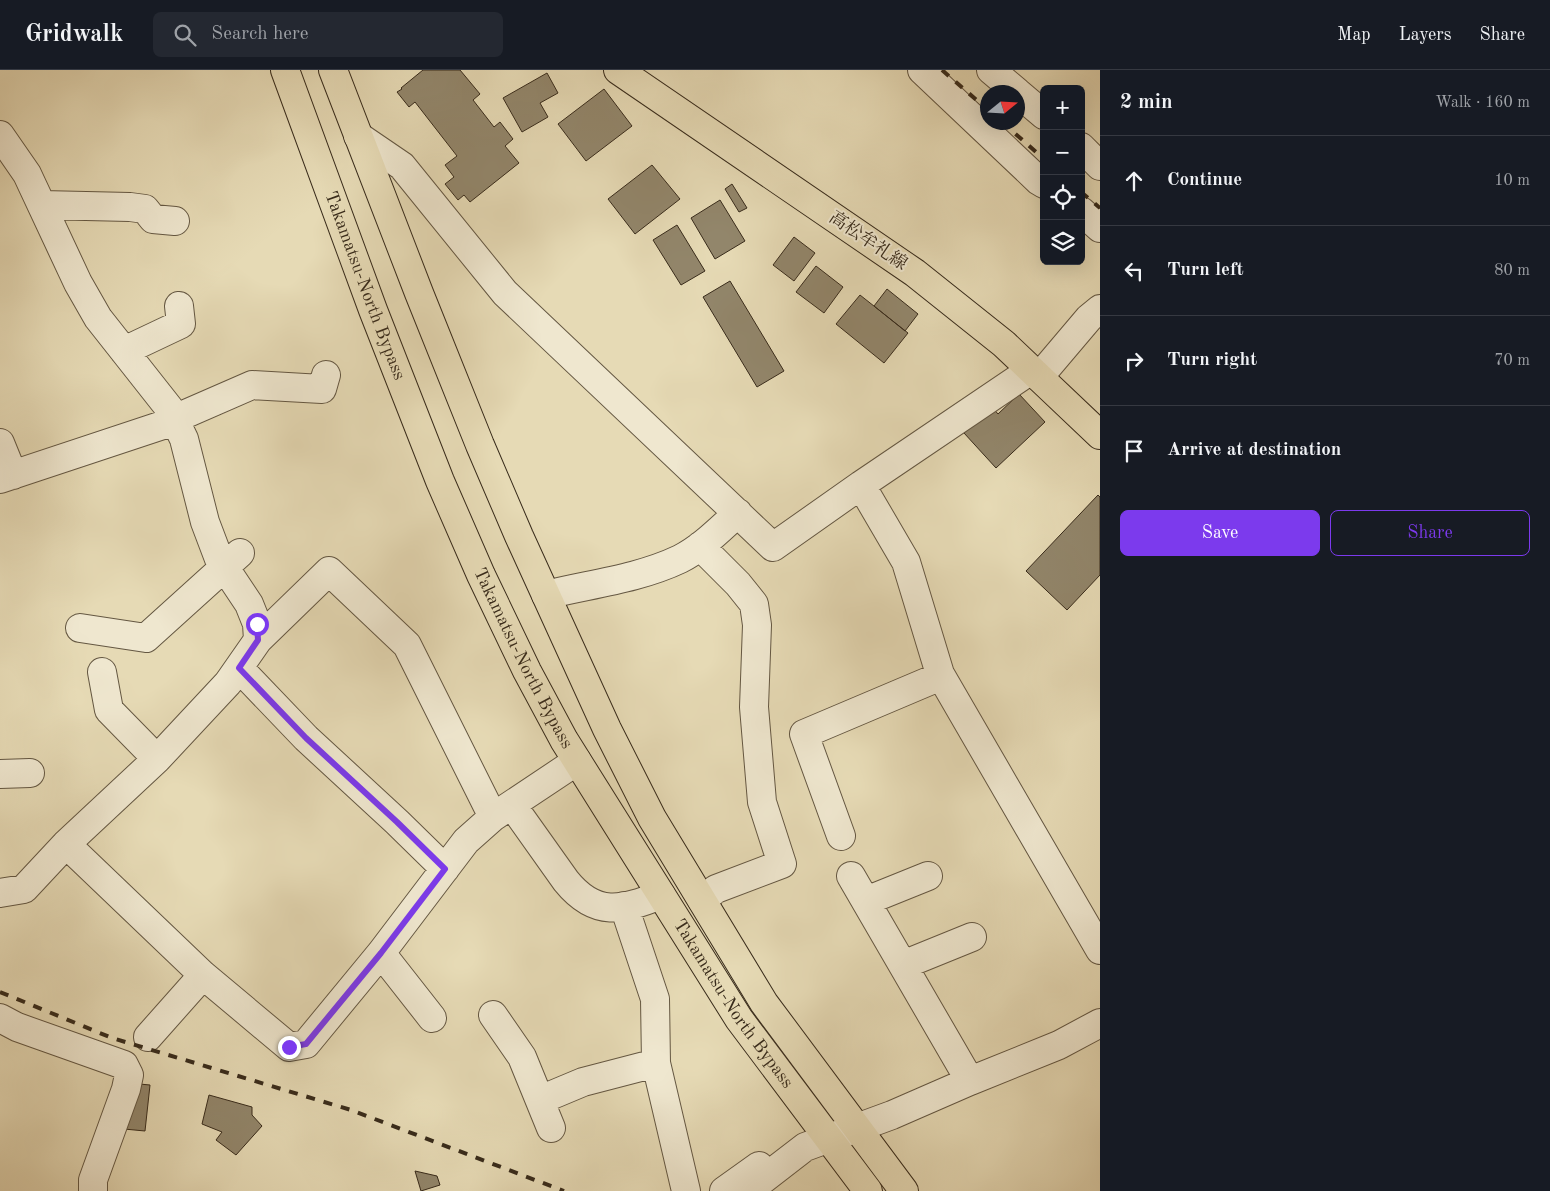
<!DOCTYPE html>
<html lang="en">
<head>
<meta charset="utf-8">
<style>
	:root { --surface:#171b24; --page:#242831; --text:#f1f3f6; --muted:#9ea1a6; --line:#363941; --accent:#7c3aed }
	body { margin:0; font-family:"Old Standard TT","Noto Serif JP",serif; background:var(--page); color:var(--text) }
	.controls { position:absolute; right:15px; top:15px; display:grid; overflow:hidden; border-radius:8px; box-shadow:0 5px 20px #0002 }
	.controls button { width:45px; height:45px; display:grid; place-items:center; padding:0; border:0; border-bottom:1px solid var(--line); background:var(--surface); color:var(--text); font:25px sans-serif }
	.compass { position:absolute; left:980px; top:15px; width:45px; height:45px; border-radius:50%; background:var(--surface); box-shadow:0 5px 20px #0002; rotate:72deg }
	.stop { position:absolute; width:15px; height:15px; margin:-11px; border:4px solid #7c3aed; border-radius:50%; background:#fff }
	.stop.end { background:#7c3aed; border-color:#fff; box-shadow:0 1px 5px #0008 }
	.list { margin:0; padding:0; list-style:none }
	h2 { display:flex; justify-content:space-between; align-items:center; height:65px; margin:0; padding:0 20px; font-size:21px }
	h2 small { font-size:16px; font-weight:400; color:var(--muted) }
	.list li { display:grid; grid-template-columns:32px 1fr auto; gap:15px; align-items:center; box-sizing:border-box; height:90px; padding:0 20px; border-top:1px solid var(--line) }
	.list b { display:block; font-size:19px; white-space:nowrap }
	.list em { font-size:16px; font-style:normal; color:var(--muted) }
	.actions { display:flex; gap:10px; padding:15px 20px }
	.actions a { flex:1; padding:11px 0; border:1px solid var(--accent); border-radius:8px; text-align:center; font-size:18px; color:var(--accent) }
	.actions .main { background:var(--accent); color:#fff }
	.icon { flex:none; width:28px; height:28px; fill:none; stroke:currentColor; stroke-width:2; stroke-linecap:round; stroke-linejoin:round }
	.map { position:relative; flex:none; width:1100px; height:1121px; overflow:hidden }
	header { display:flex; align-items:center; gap:30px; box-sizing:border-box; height:70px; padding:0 25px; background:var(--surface); border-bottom:1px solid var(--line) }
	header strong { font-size:24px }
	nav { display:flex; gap:28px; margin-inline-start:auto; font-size:18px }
	.search { width:350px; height:45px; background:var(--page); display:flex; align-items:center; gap:12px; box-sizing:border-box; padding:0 18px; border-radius:8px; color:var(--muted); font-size:19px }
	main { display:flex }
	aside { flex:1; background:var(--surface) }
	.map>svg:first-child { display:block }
	.building { fill:#92866b; stroke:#382b1b }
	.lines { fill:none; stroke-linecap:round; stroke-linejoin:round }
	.minor-casing { stroke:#645742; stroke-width:30 }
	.major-casing { stroke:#382b1b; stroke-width:30 }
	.highway-casing { stroke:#382b1b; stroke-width:30 }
	.minor { stroke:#efe7cf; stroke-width:28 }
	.major { stroke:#e6dab5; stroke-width:28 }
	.highway { stroke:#e6dab5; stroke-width:28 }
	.rail { stroke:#382b1b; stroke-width:4; stroke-dasharray:9 9; stroke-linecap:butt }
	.route { stroke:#7c3aed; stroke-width:6 }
	.labels { text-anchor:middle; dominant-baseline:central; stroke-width:4; stroke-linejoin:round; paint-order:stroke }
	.street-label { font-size:18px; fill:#382b1b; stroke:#efe7cf }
</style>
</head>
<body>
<header>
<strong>Gridwalk</strong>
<div class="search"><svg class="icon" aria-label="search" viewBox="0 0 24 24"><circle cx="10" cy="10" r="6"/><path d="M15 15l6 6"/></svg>Search here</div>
<nav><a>Map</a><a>Layers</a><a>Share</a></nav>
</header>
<main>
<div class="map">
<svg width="1100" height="1121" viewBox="0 0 1100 1121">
	<rect width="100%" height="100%" fill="#e6dab5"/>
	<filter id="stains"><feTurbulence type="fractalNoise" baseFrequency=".004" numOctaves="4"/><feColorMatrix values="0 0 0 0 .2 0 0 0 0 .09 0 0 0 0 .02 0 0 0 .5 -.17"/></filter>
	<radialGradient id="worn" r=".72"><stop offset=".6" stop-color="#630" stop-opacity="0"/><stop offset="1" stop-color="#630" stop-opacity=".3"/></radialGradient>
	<path class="building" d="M423,0H460L480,24L473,30L494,57L500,52L513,69L505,76L519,93L470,132L464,125L458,130L445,114L454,107L445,95L457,86L415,32L409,37L397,22L402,19L401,18Z
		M547,3L558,23L540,33L548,47L522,62L503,28Z
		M604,19L632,56L586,91L558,54Z
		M652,95L680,129L635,164L608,129Z
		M732,114L747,138L739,142L725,119Z
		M720,130L745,171L715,189L691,148Z
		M677,155L705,201L681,215L653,170Z
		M794,167L815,183L794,211L773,195Z
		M816,196L843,217L824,243L796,222Z
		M730,211L784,301L757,317L703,227Z
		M887,219L918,244L905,261L874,236Z
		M860,225L908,263L884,293L836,254Z
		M1019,324L1045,352L996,398L964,363L992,337L998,344Z
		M1098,425L1100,427V505L1067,540L1026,501Z
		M129,1013L150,1015L145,1061L124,1059Z
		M209,1025L252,1037V1045L262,1056L236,1085L216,1070L222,1062L202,1054Z
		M415,1101L437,1106L440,1115L421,1121Z"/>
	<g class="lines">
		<defs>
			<path id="minor" d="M922,0L1039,111L1044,114
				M991,0L1017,22
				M1018,23L1044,45
				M0,65L27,104L78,213L98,248L169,338L184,369L205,452L219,489L249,534L257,554L258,570L228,613L157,689L66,774L24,819L0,823
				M358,66L402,96L505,223L773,477L861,415
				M1081,77L1100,96
				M42,135L130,137L145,139L153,149L175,151
				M1081,141L1100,158
				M124,281L181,254L179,236
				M1031,300L861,415L906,492L940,604L1100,880
				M1039,307L1089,248L1100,239
				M174,349L252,315L322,319L326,305
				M0,373L13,405
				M0,409L175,351
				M700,476L738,514L754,534L757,555L754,637L762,732L782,794L716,819L702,830
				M546,525C590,514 638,509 680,489C702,478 720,459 738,443
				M80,558L146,568L240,483
				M258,570L329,501L407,575L493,747
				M239,598L306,668L397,752L445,799
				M102,602L109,640L157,689
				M0,704L30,703
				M512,735L566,811C596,848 622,840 661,825
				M841,766L804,664L941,606
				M66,774L203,905L289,977L306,974L381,883L466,771L493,747L577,691
				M851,806L970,1011
				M866,831L928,806
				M624,836L655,929L656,993L686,1121
				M381,883L432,948
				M903,895L972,867
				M493,945L522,987L551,1058
				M0,948L17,957L124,995L129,1005L126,1019L93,1110V1121
				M148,967L203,905
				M540,1030L583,1012L656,993
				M724,1121L759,1096
				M748,1121L805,1077L892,1045L970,1011L1059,975L1100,953"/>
			<path id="major" d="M618,0L915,203L1004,274L1100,365"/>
			<g id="highway">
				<path id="s1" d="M285,0L373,240L440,411L481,505L527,601L564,670L739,949L868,1121"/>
				<path d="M333,0L419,223L480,375L519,466L607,659L652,748L764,933L904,1121"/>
			</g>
		</defs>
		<use href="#minor" class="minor-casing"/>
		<use href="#major" class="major-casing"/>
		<use href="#highway" class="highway-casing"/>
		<use href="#minor" class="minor"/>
		<use href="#major" class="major"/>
		<use href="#highway" class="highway"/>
		<path class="rail" d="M942,0L988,40
			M1002,52L1044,89
			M1081,122L1100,138
			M0,922L112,968L351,1040L564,1121"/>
	</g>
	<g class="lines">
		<path class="route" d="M257,554L258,570L239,598L306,668L397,752L445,799L381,883L306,974L289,977"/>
	</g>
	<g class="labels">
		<g class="street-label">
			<text transform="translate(868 171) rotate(34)">高松牟礼線</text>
			<text stroke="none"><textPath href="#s1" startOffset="230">Takamatsu-North Bypass</textPath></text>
			<text stroke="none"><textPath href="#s1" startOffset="635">Takamatsu-North Bypass</textPath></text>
			<text stroke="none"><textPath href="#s1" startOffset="1040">Takamatsu-North Bypass</textPath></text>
		</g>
	</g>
	<rect width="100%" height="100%" filter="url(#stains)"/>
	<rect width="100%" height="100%" fill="url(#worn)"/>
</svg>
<div class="controls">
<button>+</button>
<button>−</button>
<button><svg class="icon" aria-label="locate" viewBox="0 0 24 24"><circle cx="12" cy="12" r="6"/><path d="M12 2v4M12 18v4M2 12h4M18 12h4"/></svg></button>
<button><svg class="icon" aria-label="layers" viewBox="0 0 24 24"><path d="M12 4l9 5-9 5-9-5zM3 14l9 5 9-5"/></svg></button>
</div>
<svg class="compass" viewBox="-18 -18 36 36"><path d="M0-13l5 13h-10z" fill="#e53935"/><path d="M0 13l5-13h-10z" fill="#9ea1a6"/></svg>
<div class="stop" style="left:257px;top:554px"></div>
<div class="stop end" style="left:289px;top:977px"></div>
</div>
<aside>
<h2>2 min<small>Walk · 160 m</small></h2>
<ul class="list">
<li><svg class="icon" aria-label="ahead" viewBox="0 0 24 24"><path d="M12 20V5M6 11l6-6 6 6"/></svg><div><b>Continue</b></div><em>10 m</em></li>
<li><svg class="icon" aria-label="left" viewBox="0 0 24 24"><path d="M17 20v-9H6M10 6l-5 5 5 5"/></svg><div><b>Turn left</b></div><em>80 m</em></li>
<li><svg class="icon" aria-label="right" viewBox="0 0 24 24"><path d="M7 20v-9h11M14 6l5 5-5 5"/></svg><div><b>Turn right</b></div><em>70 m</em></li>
<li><svg class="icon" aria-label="arrive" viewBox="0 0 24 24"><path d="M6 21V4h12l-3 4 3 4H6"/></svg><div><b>Arrive at destination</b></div></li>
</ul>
<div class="actions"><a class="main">Save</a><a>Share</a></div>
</aside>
</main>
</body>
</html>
